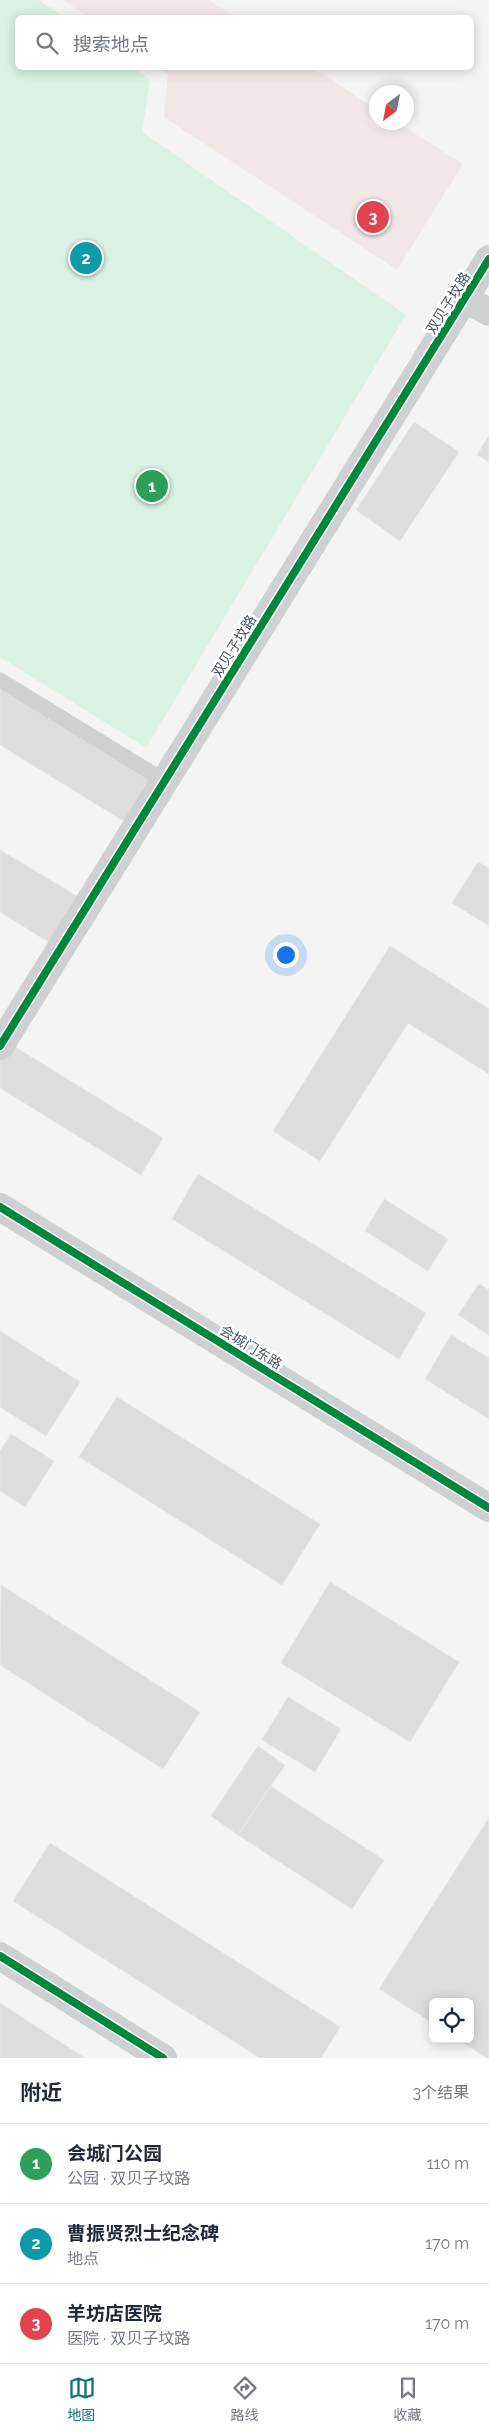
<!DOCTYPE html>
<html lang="zh">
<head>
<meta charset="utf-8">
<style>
	:root { --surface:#fff; --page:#f6f6f7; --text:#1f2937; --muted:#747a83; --line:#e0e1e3; --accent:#0f766e }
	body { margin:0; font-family:Raleway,"Noto Sans SC",sans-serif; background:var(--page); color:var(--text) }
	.controls { position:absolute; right:15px; bottom:15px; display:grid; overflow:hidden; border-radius:8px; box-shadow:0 2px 12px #0003 }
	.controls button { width:45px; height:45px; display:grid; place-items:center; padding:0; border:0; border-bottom:1px solid var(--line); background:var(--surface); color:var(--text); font:25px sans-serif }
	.compass { position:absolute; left:369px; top:85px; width:45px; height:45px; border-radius:50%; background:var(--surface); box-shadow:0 2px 12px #0003; rotate:212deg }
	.you { position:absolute; left:285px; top:954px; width:18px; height:18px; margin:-12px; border:4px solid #fff; border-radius:50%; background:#1a73e8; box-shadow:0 0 0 8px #1a73e833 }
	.badge { display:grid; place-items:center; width:32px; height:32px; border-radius:50%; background:var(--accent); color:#fff; font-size:16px; font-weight:700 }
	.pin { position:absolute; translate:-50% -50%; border:2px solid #fff; box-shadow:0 1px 5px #0006 }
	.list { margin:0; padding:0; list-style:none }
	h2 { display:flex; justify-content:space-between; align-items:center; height:65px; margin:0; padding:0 20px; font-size:21px }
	h2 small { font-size:16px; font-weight:400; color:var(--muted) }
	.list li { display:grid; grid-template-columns:32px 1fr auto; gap:15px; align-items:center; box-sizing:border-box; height:80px; padding:0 20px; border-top:1px solid var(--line) }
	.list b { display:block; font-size:19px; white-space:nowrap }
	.list p { margin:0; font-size:16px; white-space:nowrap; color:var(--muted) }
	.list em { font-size:16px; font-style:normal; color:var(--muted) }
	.icon { flex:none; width:28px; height:28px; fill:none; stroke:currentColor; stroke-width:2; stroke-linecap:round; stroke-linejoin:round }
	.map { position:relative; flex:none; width:489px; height:2058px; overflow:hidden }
	.search { position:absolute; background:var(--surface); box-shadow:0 2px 12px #0003; left:15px; right:15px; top:15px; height:55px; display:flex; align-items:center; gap:12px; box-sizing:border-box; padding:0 18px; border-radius:8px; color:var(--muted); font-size:19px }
	.sheet { height:305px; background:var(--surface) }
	nav { display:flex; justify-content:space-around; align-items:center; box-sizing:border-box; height:70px; border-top:1px solid var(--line); background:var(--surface); font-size:14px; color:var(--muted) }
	nav a { display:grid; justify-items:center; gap:2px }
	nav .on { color:var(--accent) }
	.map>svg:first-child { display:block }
	.medical { fill:#f1e7e6 }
	.green { fill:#d9f2e3 }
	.building { fill:#ddddde; stroke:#e5e6e7 }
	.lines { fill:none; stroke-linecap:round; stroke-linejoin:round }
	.service { stroke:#ced0d2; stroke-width:15 }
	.minor { stroke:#ced0d2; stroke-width:28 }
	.cycleway-casing { stroke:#fff; stroke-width:11 }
	.cycleway { stroke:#00873e; stroke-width:8 }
	.labels { text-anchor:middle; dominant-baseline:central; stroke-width:5; stroke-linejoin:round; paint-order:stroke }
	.street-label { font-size:14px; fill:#4a5661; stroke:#fff }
</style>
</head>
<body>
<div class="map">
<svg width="489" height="2058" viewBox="0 0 489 2058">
	<rect width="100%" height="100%" fill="#f4f4f4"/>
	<path class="medical" d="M63,0H209L236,17H88Z
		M158,68H313L376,109V122L398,123L463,164L397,270L164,117L168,74Z"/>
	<path class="green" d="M0,0H39L63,17L18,18V68H133L150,80L142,132L406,315L146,748L0,657Z"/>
	<path class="building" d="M414,422L459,452L400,541L356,510Z
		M489,435V462L477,455Z
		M0,683L153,776L125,822L0,745Z
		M0,850L82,899L55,946L0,912Z
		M478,862L489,868V926L452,903Z
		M390,946L489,1009V1074L408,1023L320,1161L273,1131Z
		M7,1042L163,1138L141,1175L0,1088V1053Z
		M198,1174L426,1313L399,1359L172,1219Z
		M384,1199L448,1239L428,1271L365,1231Z
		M479,1284L489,1290V1335L458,1315Z
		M0,1331L80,1382L46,1436L0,1407Z
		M451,1335L489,1358V1419L425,1379Z
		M117,1397L320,1524L282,1585L79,1457Z
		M11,1434L54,1461L25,1507L0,1491V1451Z
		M330,1582L459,1662L410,1742L281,1663Z
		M1,1585L200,1712L163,1769L0,1665Z
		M288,1697L341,1729L315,1772L262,1740Z
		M258,1746L285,1765L238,1835L211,1816Z
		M270,1786L384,1860L352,1909L238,1835Z
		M489,1818V2058H487L457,2039H470V2002H433V2023L379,1989Z
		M50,1843L340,2027L321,2058H260L13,1901Z
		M0,2003L85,2058H0Z"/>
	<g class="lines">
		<path class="service" d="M0,680L165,781"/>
		<path class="minor" d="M465,299L489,312
			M0,1046L489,259
			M0,1207L489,1508
			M0,1956L163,2058"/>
		<defs>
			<path id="cycleway" d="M0,1046L489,259
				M0,1207L489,1508
				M0,1956L163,2058"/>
		</defs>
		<use href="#cycleway" class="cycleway-casing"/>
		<use href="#cycleway" class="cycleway"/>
	</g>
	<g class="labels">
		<g class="street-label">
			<text transform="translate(448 303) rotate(-58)">双贝子坟路</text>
			<text transform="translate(234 646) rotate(-58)">双贝子坟路</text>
			<text transform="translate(251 1347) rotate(32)">会城门东路</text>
		</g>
	</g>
</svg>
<div class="controls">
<button><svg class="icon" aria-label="locate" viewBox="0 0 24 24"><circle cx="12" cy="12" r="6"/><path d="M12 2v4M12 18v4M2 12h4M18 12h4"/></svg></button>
</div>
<svg class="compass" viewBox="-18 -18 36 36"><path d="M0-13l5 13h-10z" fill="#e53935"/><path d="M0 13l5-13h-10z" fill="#747a83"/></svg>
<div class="you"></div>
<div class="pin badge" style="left:152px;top:486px;background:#2e9e5b">1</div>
<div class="pin badge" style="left:86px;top:258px;background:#0f9aa8">2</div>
<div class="pin badge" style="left:373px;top:217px;background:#e0444e">3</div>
<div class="search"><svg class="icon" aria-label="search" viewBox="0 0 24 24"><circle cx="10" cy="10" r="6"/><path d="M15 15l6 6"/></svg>搜索地点</div>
</div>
<section class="sheet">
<h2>附近<small>3个结果</small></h2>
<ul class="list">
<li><span class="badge" style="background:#2e9e5b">1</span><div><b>会城门公园</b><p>公园 · 双贝子坟路</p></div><em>110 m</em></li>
<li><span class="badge" style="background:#0f9aa8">2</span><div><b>曹振贤烈士纪念碑</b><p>地点</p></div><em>170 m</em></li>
<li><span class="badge" style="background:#e0444e">3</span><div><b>羊坊店医院</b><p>医院 · 双贝子坟路</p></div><em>170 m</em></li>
</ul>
</section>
<nav>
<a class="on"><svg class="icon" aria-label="map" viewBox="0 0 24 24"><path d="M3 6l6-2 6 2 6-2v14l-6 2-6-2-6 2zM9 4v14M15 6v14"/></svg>地图</a>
<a><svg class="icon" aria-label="directions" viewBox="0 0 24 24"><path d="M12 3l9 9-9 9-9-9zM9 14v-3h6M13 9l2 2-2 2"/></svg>路线</a>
<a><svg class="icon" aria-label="saved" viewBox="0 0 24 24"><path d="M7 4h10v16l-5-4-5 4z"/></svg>收藏</a>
</nav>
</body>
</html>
